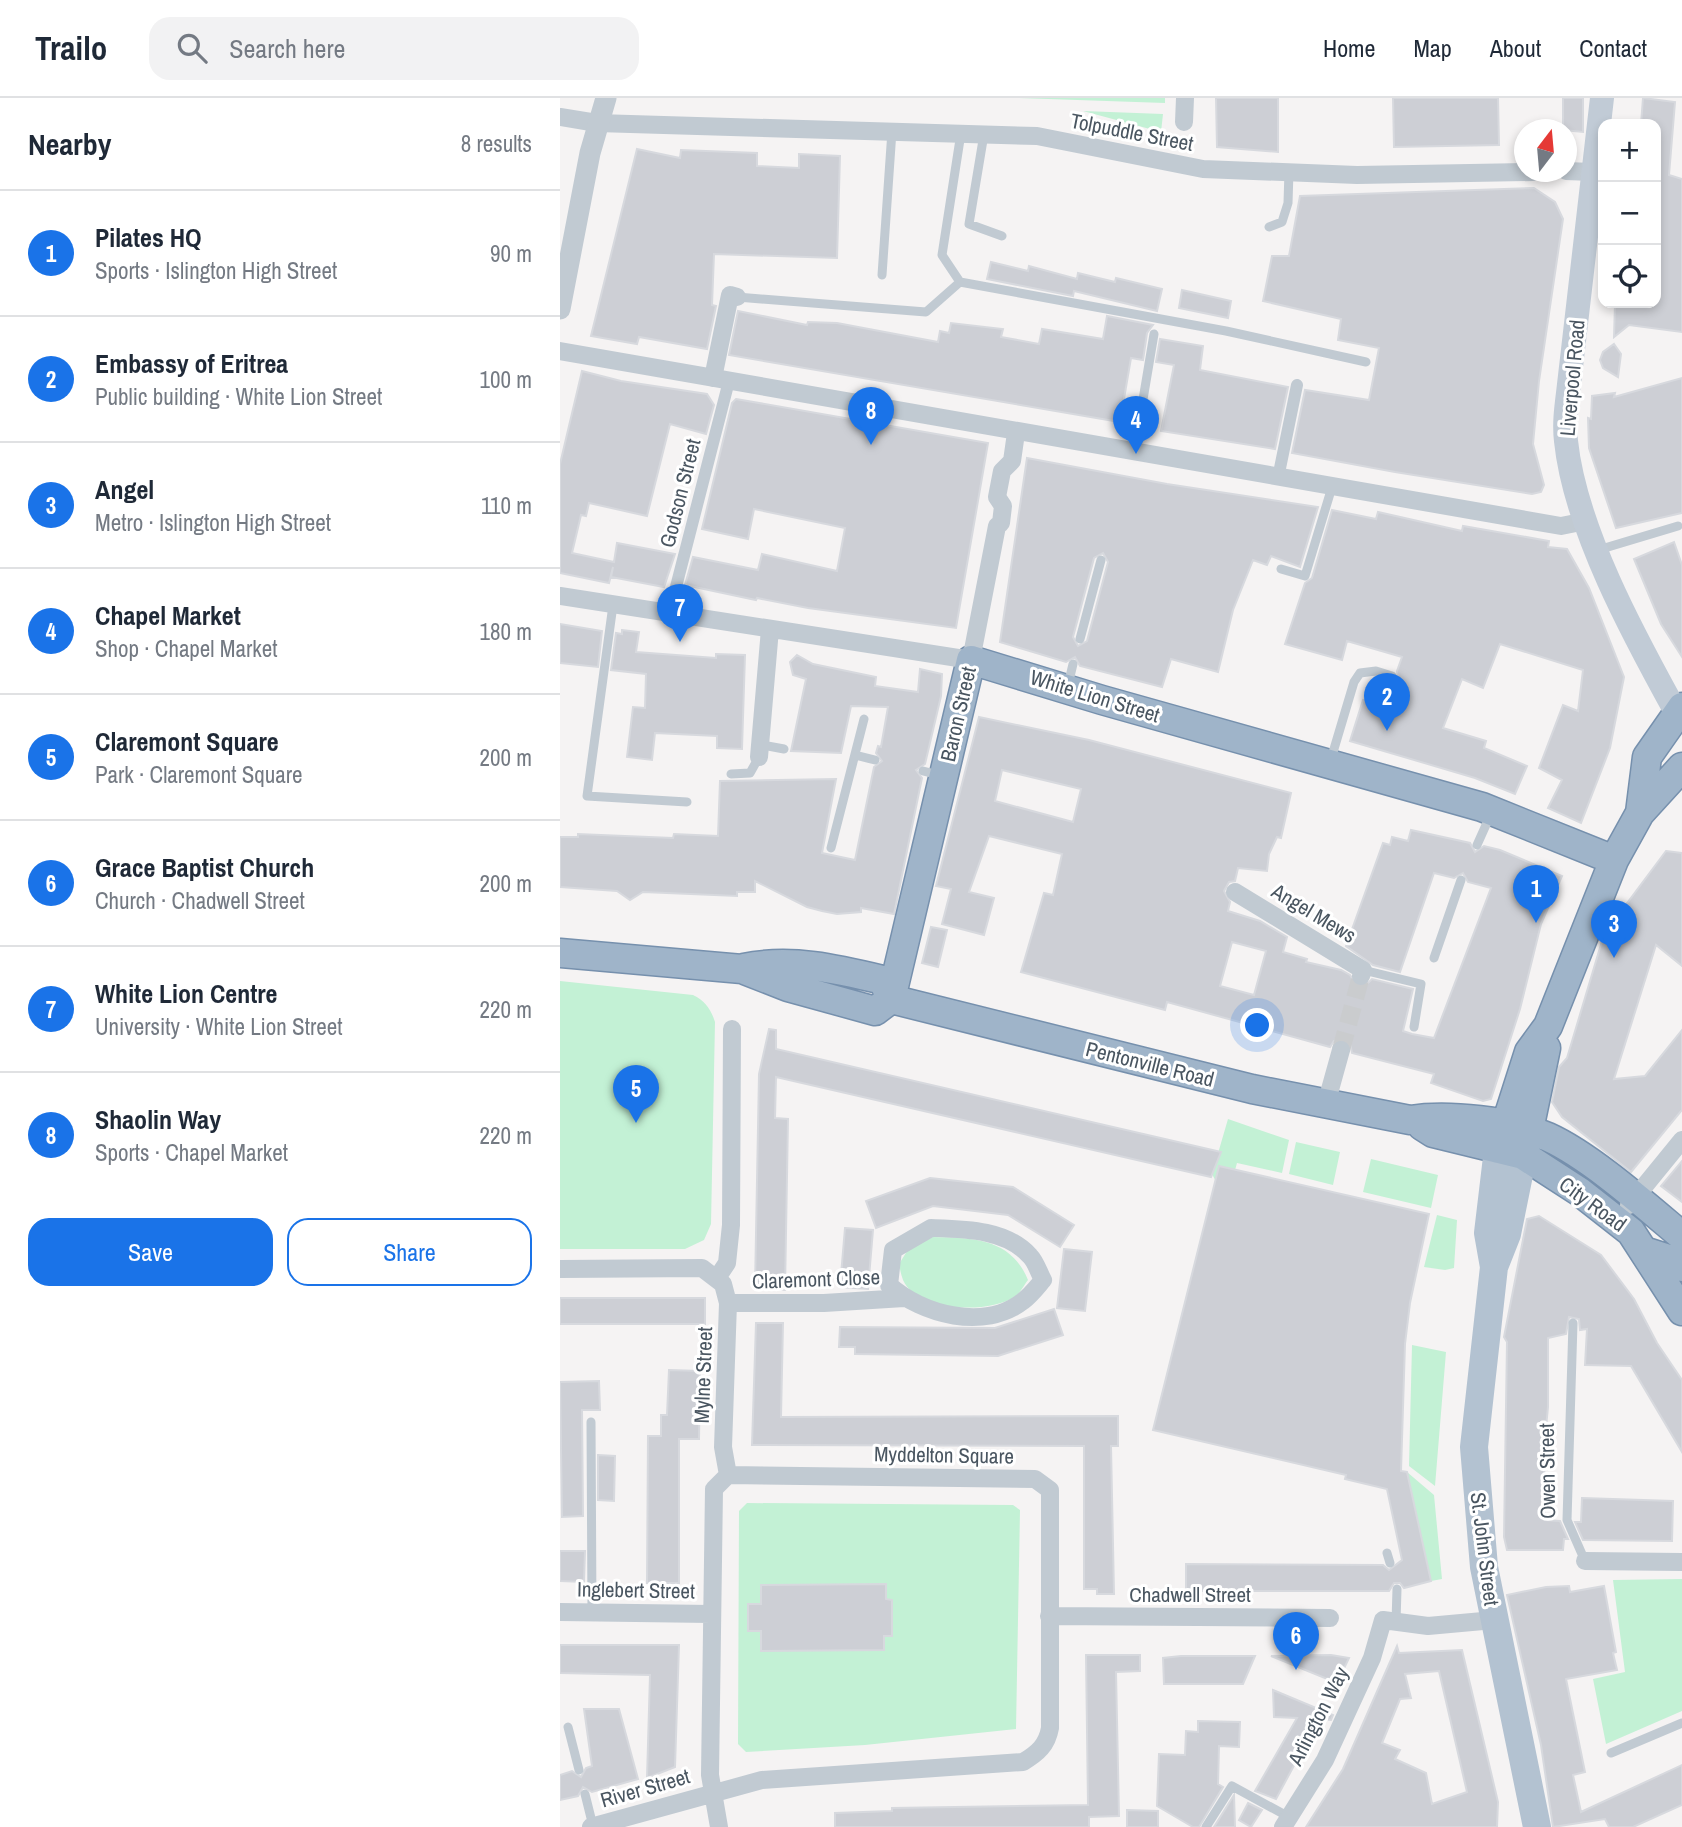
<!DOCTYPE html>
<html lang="en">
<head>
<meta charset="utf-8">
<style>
	:root { --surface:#fff; --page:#f2f2f3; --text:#1f2937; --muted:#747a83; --line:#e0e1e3; --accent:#1a73e8 }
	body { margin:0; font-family:"Archivo Narrow",sans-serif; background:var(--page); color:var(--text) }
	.controls { position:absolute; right:21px; top:21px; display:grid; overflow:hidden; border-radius:14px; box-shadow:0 4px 10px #0003 }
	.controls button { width:63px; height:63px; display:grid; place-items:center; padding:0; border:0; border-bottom:2px solid var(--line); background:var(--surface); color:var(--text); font:35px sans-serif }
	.compass { position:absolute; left:954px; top:21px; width:63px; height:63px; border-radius:50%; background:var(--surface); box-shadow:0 4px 10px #0003; rotate:16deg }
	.you { position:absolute; left:698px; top:928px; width:24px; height:24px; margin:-18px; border:5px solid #fff; border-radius:50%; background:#1a73e8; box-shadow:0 0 0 10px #1a73e833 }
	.badge { display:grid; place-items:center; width:46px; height:46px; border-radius:50%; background:var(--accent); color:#fff; font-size:23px; font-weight:700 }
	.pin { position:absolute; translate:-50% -58px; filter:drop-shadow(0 2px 4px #0008) }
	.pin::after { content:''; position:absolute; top:37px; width:24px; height:21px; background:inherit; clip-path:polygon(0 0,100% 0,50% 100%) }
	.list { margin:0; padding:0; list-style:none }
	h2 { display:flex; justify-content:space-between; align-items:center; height:91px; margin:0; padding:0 28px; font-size:30px }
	h2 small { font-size:23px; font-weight:400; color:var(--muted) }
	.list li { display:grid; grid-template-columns:46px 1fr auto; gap:21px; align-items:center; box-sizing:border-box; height:126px; padding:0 28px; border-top:2px solid var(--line) }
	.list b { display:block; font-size:26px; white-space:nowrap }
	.list p { margin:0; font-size:23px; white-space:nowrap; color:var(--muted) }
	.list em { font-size:23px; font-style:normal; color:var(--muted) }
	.actions { display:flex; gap:14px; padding:21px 28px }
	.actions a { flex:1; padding:16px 0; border:2px solid var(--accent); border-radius:21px; text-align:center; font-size:24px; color:var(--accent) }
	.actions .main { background:var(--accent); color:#fff }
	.icon { flex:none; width:38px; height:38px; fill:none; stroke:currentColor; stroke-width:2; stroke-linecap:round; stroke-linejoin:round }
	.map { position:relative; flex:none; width:1122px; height:1729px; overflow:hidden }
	header { display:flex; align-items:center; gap:42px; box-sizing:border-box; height:98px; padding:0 35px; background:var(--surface); border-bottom:2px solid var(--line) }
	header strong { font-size:33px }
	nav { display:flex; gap:38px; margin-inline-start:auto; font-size:24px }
	.search { width:490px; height:63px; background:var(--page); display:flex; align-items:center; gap:18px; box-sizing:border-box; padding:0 24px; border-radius:21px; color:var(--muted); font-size:26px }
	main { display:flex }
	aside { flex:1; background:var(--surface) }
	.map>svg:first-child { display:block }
	.green { fill:#c3f1d5 }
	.building { fill:#cdcfd5; stroke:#d7d9de; stroke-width:2; fill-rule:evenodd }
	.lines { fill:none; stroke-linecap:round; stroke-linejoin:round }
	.minor-tunnel { stroke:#caccce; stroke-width:18; stroke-dasharray:18 9; stroke-linecap:butt }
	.trunk-casing { stroke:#7690ad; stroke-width:31 }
	.service { stroke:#c1cad2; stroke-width:9 }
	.pedestrian { stroke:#c1cad2; stroke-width:12 }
	.minor { stroke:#c1cad2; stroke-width:18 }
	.tertiary { stroke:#c1cad2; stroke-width:21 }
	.secondary { stroke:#c1cbd6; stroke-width:24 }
	.primary { stroke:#b3c2d1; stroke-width:28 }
	.trunk { stroke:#9fb4c9; stroke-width:28 }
	.labels { text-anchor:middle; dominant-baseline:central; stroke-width:6; stroke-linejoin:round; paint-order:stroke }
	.street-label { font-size:21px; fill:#4a5661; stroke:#fff }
</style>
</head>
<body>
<header>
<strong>Trailo</strong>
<div class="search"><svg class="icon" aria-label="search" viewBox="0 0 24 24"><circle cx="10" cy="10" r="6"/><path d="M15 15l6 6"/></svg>Search here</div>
<nav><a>Home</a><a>Map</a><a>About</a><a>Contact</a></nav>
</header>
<main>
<aside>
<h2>Nearby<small>8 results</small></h2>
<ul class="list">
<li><span class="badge">1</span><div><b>Pilates HQ</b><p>Sports · Islington High Street</p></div><em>90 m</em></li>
<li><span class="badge">2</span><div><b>Embassy of Eritrea</b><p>Public building · White Lion Street</p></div><em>100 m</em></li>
<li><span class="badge">3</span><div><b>Angel</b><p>Metro · Islington High Street</p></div><em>110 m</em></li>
<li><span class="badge">4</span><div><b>Chapel Market</b><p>Shop · Chapel Market</p></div><em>180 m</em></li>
<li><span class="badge">5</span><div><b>Claremont Square</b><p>Park · Claremont Square</p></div><em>200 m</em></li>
<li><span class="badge">6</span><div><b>Grace Baptist Church</b><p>Church · Chadwell Street</p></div><em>200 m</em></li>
<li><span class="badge">7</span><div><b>White Lion Centre</b><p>University · White Lion Street</p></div><em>220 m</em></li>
<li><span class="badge">8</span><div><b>Shaolin Way</b><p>Sports · Chapel Market</p></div><em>220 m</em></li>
</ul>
<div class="actions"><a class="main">Save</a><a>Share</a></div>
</aside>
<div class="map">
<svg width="1122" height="1729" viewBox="0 0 1122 1729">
	<rect width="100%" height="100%" fill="#f5f3f3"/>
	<path class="green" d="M459,0H605V5Z
		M523,13L603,16L601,34Z
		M0,883L133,897C145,903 151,911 155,924L151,1126L144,1142L125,1151H0Z
		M668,1021L729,1042L722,1075L677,1065L672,1083L661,1093L652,1076Z
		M736,1044L780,1054L773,1087L729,1076Z
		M811,1061L878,1077L871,1110L803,1094Z
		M877,1117L897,1122L894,1170L885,1172L864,1169Z
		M373,1139C413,1140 451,1140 468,1182C464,1187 460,1196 454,1199C429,1216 357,1214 343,1182C341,1177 340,1171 339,1166L349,1150Z
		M852,1247L886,1254L875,1388L849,1368Z
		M847,1374L874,1397L882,1481L871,1483Z
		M187,1405L453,1407L460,1412L456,1631L305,1647L186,1654L178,1646L179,1413Z
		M1122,1481V1613L1046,1646L1033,1581L1065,1574L1053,1482Z"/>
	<path class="building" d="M656,0H718V54L657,49Z
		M833,0H938L939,47L834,49Z
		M1003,0H1023V34L1003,32Z
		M1083,0L1115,4L1109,77L1122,81V234L1069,227L1054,239L1055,205H1096V26H1081Z
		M77,51L120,60L121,52L197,55V68L239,70V56L280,58L277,160L154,156L152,207L156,208L147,251L79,239L77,246L31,238Z
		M974,90L995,104L1003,121L979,283L973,346L984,387L981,394L972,396L835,374L732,355L745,292L809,302L819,250L778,242L781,221L703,203L712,158H729L740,98Z
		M431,164L468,173L469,168L517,181L518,175L555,184L556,180L602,191L597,213L514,193L513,198L427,181Z
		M622,192L671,203L668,220L619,210Z
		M178,213L247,227L248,224L277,225L378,244L380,233L389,235L391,225L443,231L441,239L479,246L482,231L543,241L547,218L593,227L587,235L583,262L571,260L560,324L169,257Z
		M600,241L643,248L640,272L728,289L715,351L601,333L614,267L596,264Z
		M1054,246L1061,256L1058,279L1043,270L1040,262L1043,254Z
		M22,273L61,283L147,296L154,307L146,336L110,326L87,418L29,405L26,418L21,417L12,455L54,464L57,445L115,456L104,489L51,479L53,469L49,485L0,475V366Z
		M1122,280V415L1056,430L1029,350L1028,320L1031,321L1032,298L1055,295L1054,299Z
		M176,301L428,345L396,530L248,510L197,500L196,502L125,487L133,459L198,472L202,456L277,473L285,430L194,411L188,441L142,431L172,305Z
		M467,360L607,386L758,409L740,469L711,458L707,467L693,462L673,512L658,574L611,561L602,589L520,568L515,559L506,564L440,544ZM543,455L548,464L527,543L518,548L513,539L534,460Z
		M772,412L816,421L818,414L902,433L903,428L989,443L988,449L1007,451L1029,490L1064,579L1050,650L1021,725L988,710L1002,682L979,670L1003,607L1018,613L1023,572L940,546L923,590L902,581L883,630L926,643L924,650L967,668L955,696L915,680L790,643L803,602L824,608L832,585L838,581L837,573L842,559L787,543L782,562L725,546L745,485L752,480Z
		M1114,444L1122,467V559L1101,526L1074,461Z
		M0,526L42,533L38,569L0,565Z
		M62,532L79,534L76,554L156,560V556L185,557L182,651L157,650V638L95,635L92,662L67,659L73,609L85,610L86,576L51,572L56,535L62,536Z
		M237,557L253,566L316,579L315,588L358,594L360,571L382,576L381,598L365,666L356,672L362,680L334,816L301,810V814L277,816L262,813L247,809L195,783V794H177V798L83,794L70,802L57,793L0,789V739H18V736L113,740L114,736L158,738L160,683L276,681L262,755L295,762L314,669L322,663L316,655L318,648L321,649L328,609L291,608L281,655L231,653L246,581L233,577L230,564Z
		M419,619L529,642L731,695L721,740L717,739L709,756L707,773L678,770L675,783L669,784L664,793L670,804L668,813L700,823L727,839L723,854L747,861L746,864L781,872L790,877L797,888L804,889L812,881L853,891L843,933L852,936L874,940L931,790L908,784L903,775L894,780L874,775L840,874L813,867L786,848L823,745L830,747L832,739L848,743L851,732L910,745L915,754L924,748L940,752L1002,778L981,826L960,911L931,1001L923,1003L871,985L874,976L792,955L790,945L783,941L774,943L770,949L607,904L605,912L461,874L484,795L493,797L502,756L429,738L409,794L434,800L424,837L382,826L391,791L376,788ZM442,672L521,691L513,724L435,703ZM672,844L706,853L694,897L660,888Z
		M1106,753L1122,755V868L1096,847L1054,981L1085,978L1122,932V1012L1071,1074L1002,1019L992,1004L999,969L1007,960L1042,843L1050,845L1059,816Z
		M371,829L387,832L378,869L362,865Z
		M209,931L216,932V951L661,1054L651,1079L216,979L215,1020L228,1021L225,1192L195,1189L199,976Z
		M1122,1063V1104L1101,1088Z
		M659,1068L869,1116L850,1205L845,1246L841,1373L847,1374L871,1483L844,1490L840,1485H834L829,1493H626V1466L823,1467L829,1472L842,1462L827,1391L785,1381L786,1377L593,1332Z
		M370,1080L453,1089L514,1127L500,1149L448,1117L373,1108L316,1130L306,1103Z
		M979,1118L1041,1157L1074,1201L1097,1245L1122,1282V1354L1071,1268L1025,1267L1027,1231L1020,1232L1019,1221L1009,1219L1006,1236L988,1240V1309L984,1350L985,1422L1000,1423L1008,1441H1004L1003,1452H947L944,1439L947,1244L944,1239L967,1121Z
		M285,1130L313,1132L308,1191L280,1189Z
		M504,1151L532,1154L525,1213L497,1210Z
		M0,1200H145V1226H0Z
		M494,1211L503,1237L438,1258L295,1256V1249H279L280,1229L435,1230Z
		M196,1225H223L221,1319L558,1318V1348H551L554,1496H537V1491H524V1348L192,1347Z
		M109,1272L140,1273L139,1341H119V1485H87L88,1338H101V1317H107Z
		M39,1283L40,1312H22L23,1418L2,1419L0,1284Z
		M38,1357L55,1358L54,1403L38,1402Z
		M1022,1400L1113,1403L1112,1443L1023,1442L1015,1424H1021Z
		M0,1453H25L24,1484L0,1483Z
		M326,1486V1501L332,1502V1538H324V1552L201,1553V1533H188V1506H201V1487Z
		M1009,1488L1010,1494L1044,1488L1056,1554L1053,1555L1057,1572L1006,1581L1025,1674L1013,1677L1021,1714L1122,1667V1707L1073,1729H1049L1045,1721L993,1729L981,1647L947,1497L986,1489Z
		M0,1547H119L115,1669L87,1680L90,1577L0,1575Z
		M837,1548L839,1555L902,1552L938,1704L937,1729H746L783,1671ZM879,1573L907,1694L872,1706L866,1675L835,1661L840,1652L822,1645L840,1601L851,1600L845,1576Z
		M526,1557H580V1573L556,1574L559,1718L529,1719V1729H275V1715L332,1713V1710L528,1707Z
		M771,1557L789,1560L777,1585L711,1558Z
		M621,1558H695L683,1586H604L603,1560Z
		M713,1592L773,1617L771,1622L759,1621L716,1701L695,1693L737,1620L714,1619Z
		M24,1611H59L78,1681L32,1694L23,1689L18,1698L0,1702V1677L12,1673L21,1679L26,1670L32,1668Z
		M638,1623L680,1624L679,1649L659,1648L658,1686L663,1689L639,1729H633L597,1708L599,1656L625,1657L626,1633L638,1634Z
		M674,1697L675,1729H654Z
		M688,1705L702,1712L691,1729L679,1722Z
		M567,1712L598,1713V1729H567Z"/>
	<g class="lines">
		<path class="minor-tunnel" d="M781,952L801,878"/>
		<defs>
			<path id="trunk" d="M1080,715L1087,659L1122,609
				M0,855L182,871L228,889L315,913L331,901
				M184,870C231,860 277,871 323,882L331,901
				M331,901L411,562L542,602L922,709L1054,762
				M331,901L692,991L850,1022C889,1016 951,1023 988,1039C1030,1058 1085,1107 1122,1138
				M862,1028L873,1035L963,1057L1020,1094L1071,1134L1122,1213
				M938,1051L969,954L988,928L1054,762L1080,715L1122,669
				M965,1051L986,950
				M1087,1154L1112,1162L1122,1169"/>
		</defs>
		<use href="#trunk" class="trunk-casing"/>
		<path class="service" d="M401,35L382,157L400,184L666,233L806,264
			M424,36L409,126L442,138
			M709,129L722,124L728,105L729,73
			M322,177L332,33
			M177,199L366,214L400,184
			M574,355L594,236
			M1038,452L1118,428
			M721,471L745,478L772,389
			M53,507L27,698L127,704
			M520,541L541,462
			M508,587L513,566
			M202,647L224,651
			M295,657L315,662
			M771,661L794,584L800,575L816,573L832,578
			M363,673L379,677
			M171,676L190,675L199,659
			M917,747L930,718
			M271,750L304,621
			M874,860L901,782
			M803,872L861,886L854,929
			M1013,1225L1007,1422L1025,1463
			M31,1324L32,1514
			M827,1455L830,1465
			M836,1524L837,1491
			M8,1629L19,1672
			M1051,1655L1122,1625
			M25,1696L33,1728
			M646,1729L672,1688L729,1719"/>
		<path class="pedestrian" d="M718,380L737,287
			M109,516L169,283"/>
		<path class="minor" d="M0,19L37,25L477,38L643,71L797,77L973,74
			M624,24L625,0
			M1006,73L1032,74
			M0,253L1001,428L1026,423
			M153,280L170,197L177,199
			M0,498L411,562L437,428L441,425L443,408L437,399L442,373L452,363L456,335
			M199,659L210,531
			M675,794L803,872L801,878
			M766,1006L781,952
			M1069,1107L1122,1042
			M371,1130C404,1131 446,1131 470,1158C476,1164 479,1175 483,1182C477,1189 471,1197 463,1203C425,1233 362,1217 329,1187L333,1152Z
			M0,1171L142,1170L163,1186L168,1205L163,1349L168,1377
			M157,1180L167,1165L171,1127L172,931
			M168,1205H264L344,1200
			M1025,1463L1122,1464
			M0,1514L151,1516
			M489,1518L770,1520
			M31,1729L202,1682L463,1664C478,1655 487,1647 490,1630V1392L475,1381L168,1377L154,1391L150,1677L159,1729
			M723,1729L765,1662L812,1560L823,1522L868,1528L934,1522"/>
		<path class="tertiary" d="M0,211L30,55L46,0"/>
		<path class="secondary" d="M1042,0L1008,295C1006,311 1004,327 1006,343C1015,430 1074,538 1116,614L1122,620"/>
		<path class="primary" d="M963,1057L947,1136L934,1169L914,1349L924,1469L977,1729
			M934,1169L928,1135L938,1051"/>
		<use href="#trunk" class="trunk"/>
	</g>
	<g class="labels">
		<g class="street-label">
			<text transform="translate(572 34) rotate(11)">Tolpuddle Street</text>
			<text transform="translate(1012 280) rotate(-85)">Liverpool Road</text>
			<text transform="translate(120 395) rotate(-76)">Godson Street</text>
			<text transform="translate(535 598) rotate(17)">White Lion Street</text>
			<text transform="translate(398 616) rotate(-77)">Baron Street</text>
			<text transform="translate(754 815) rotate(31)">Angel Mews</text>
			<text transform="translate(590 966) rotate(14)">Pentonville Road</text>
			<text transform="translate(1033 1106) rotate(36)">City Road</text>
			<text transform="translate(256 1181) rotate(-2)">Claremont Close</text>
			<text transform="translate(143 1277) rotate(-88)">Mylne Street</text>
			<text transform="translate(384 1357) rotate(1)">Myddelton Square</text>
			<text transform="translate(987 1373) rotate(-91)">Owen Street</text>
			<text transform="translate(925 1451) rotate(83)">St. John Street</text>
			<text transform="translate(76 1492) rotate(1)">Inglebert Street</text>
			<text x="630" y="1496">Chadwell Street</text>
			<text transform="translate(758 1618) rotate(-63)">Arlington Way</text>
			<text transform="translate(85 1690) rotate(-16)">River Street</text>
		</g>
	</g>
</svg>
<div class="controls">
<button>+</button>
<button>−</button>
<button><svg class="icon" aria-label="locate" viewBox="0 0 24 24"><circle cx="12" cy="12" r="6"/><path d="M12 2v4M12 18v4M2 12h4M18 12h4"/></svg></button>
</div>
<svg class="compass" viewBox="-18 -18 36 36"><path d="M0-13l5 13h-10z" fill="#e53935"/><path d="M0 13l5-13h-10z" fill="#747a83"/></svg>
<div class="you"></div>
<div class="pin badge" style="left:976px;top:825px">1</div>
<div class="pin badge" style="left:827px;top:633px">2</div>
<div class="pin badge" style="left:1054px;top:860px">3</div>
<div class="pin badge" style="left:576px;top:356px">4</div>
<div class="pin badge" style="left:76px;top:1025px">5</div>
<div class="pin badge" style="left:736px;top:1572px">6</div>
<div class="pin badge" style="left:120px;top:544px">7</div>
<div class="pin badge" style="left:311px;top:347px">8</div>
</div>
</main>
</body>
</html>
